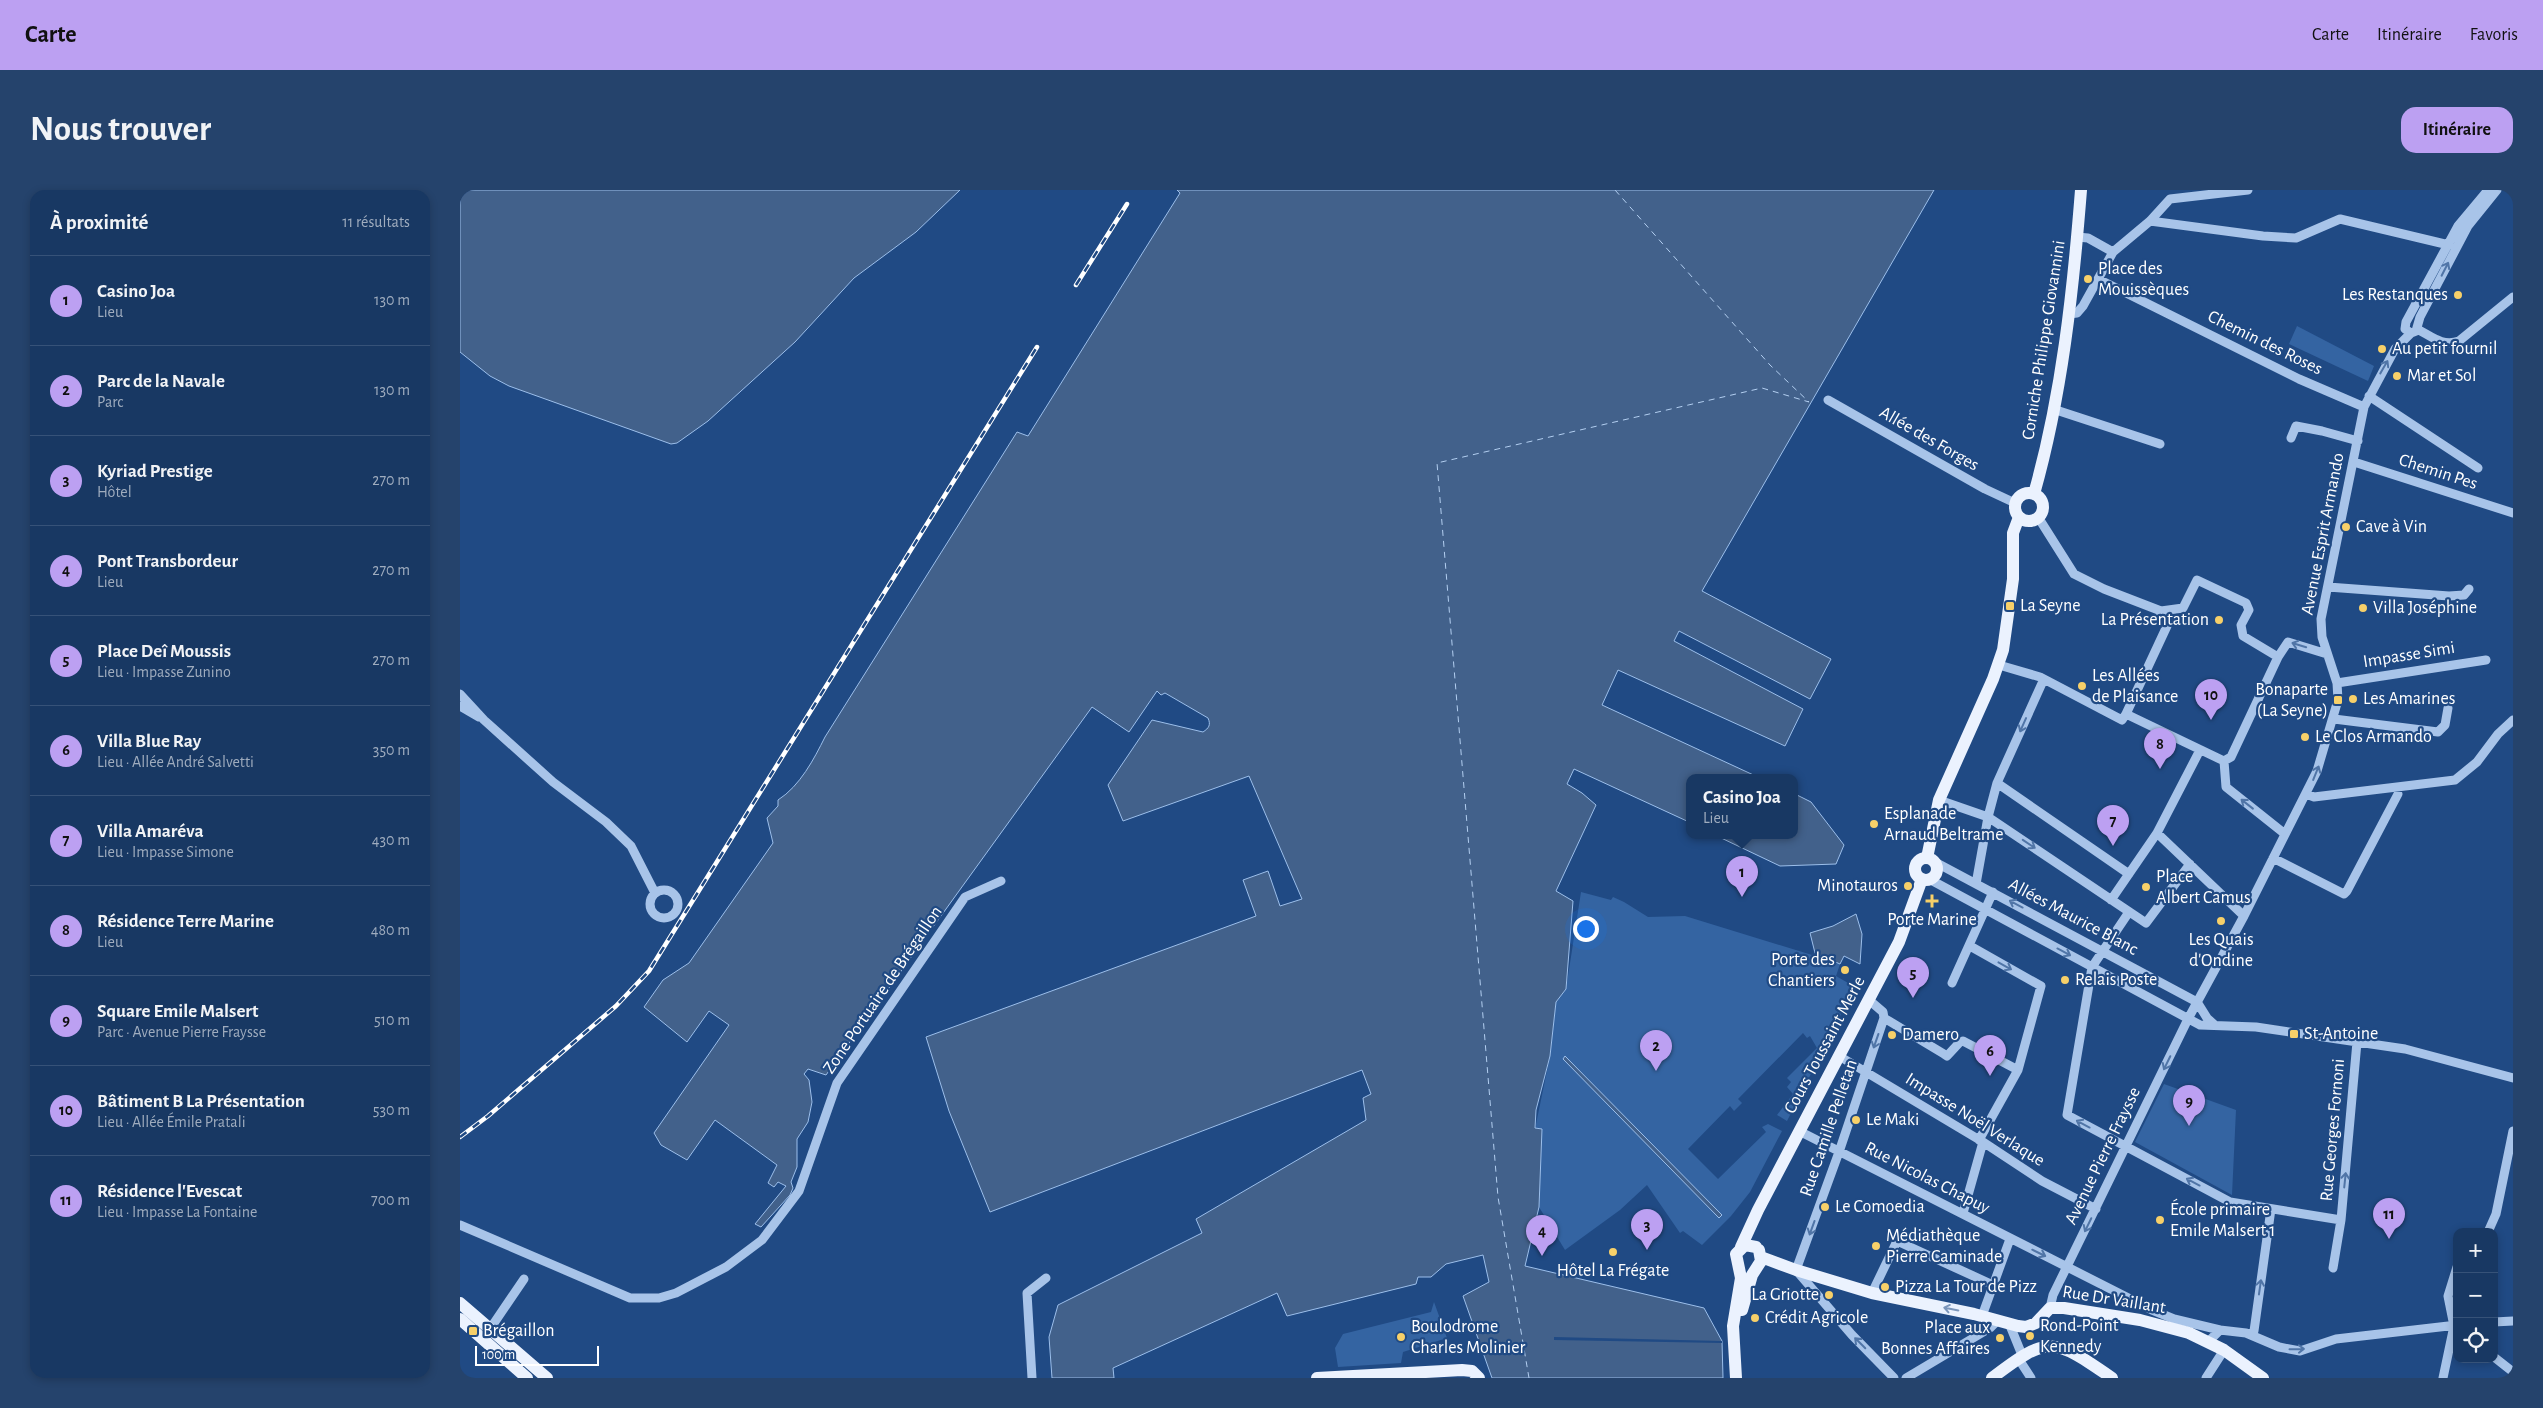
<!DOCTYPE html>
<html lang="fr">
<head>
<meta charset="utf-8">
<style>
	:root { --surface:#183863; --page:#25436c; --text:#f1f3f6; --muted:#9facbe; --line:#365278; --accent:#bca0f2 }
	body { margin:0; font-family:"Alegreya Sans",sans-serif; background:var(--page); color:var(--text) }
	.controls { position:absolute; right:15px; bottom:15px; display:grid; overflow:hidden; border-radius:10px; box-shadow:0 2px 8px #0003 }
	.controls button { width:45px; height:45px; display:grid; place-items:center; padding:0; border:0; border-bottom:1px solid var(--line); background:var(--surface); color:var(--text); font:25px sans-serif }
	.scale { position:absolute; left:15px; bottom:12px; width:124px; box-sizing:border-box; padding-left:5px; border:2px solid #fff; border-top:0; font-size:14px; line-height:18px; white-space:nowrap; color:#fff; -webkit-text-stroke:4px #204a84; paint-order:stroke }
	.you { position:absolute; left:1125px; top:738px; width:18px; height:18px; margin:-12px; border:4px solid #fff; border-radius:50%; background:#1a73e8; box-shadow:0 0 0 8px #1a73e833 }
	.badge { display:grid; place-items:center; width:32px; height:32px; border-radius:50%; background:var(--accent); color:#111; font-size:16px; font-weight:700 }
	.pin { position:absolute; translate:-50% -41px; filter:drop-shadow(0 1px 2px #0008) }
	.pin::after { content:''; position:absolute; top:26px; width:18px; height:15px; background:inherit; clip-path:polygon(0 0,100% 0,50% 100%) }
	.popup { position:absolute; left:1226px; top:584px; width:112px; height:65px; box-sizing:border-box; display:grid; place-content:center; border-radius:10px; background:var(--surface); filter:drop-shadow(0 1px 4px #0005); font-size:16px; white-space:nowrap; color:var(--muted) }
	.popup b { font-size:19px; color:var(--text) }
	.popup::after { content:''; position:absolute; left:50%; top:100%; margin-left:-10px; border:10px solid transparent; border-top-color:var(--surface) }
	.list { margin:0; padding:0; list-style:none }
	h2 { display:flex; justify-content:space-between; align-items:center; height:65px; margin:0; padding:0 20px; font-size:21px }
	h2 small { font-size:16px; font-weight:400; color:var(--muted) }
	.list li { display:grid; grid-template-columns:32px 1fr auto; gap:15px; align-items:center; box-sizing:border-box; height:90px; padding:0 20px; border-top:1px solid var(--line) }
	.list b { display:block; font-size:19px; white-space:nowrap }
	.list p { margin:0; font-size:16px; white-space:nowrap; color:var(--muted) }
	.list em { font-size:16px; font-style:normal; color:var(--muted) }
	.icon { flex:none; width:28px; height:28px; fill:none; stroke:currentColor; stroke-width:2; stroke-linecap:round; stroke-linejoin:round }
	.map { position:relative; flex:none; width:2053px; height:1188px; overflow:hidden; border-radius:15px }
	header { display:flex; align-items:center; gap:30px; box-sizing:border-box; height:70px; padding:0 25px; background:var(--accent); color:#111 }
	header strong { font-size:24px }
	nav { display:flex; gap:28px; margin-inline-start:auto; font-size:18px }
	.intro { display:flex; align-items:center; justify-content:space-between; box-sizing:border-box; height:120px; padding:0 30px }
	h1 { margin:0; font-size:35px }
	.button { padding:12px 22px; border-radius:15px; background:var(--accent); color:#111; font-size:18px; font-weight:700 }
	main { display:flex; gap:30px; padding:0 30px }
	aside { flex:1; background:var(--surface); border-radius:15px; box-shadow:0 2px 8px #0003 }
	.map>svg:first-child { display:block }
	.green { fill:#3464a2 }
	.water { fill:#42618b; stroke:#9cbfeb }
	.pier { fill:#204a84 }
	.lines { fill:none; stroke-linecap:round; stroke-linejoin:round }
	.ferry { stroke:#b3cff1; stroke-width:1; stroke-dasharray:6 5; stroke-linecap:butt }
	.minor { stroke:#a8c4e9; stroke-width:9 }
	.major { stroke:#ebf2fe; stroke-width:12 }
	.rail-casing { stroke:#fff; stroke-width:4.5 }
	.rail { stroke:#204a84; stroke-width:2.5; stroke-dasharray:8; stroke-linecap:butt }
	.oneway { stroke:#5075a7 }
	.oneway2 { stroke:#7b96bb }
	.poi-dot { fill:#f7d069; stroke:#204a84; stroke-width:2 }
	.labels { text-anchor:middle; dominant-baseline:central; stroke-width:4.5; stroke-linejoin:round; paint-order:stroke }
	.poi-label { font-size:18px; fill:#fff; stroke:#204a84; text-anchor:start }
	.street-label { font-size:18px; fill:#fff; stroke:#204a84 }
</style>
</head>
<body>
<header>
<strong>Carte</strong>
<nav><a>Carte</a><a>Itinéraire</a><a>Favoris</a></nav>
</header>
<div class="intro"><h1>Nous trouver</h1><a class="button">Itinéraire</a></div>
<main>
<aside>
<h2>À proximité<small>11 résultats</small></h2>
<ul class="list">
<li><span class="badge">1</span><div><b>Casino Joa</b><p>Lieu</p></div><em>130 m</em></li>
<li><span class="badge">2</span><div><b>Parc de la Navale</b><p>Parc</p></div><em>130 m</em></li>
<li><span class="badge">3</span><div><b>Kyriad Prestige</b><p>Hôtel</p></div><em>270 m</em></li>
<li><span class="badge">4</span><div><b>Pont Transbordeur</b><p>Lieu</p></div><em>270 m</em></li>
<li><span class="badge">5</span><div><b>Place Deî Moussis</b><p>Lieu · Impasse Zunino</p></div><em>270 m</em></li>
<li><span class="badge">6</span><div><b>Villa Blue Ray</b><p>Lieu · Allée André Salvetti</p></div><em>350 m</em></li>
<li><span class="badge">7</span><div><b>Villa Amaréva</b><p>Lieu · Impasse Simone</p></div><em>430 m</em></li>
<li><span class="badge">8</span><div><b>Résidence Terre Marine</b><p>Lieu</p></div><em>480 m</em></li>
<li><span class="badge">9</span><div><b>Square Emile Malsert</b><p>Parc · Avenue Pierre Fraysse</p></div><em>510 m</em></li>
<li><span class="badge">10</span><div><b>Bâtiment B La Présentation</b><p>Lieu · Allée Émile Pratali</p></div><em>530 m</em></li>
<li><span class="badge">11</span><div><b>Résidence l'Evescat</b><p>Lieu · Impasse La Fontaine</p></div><em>700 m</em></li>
</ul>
</aside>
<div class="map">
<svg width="2053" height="1188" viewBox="0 0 2053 1188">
	<rect width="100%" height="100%" fill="#204a84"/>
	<path class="green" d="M1837,136L1914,176L1908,191L1829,154Z
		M1121,702L1151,710L1153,707L1164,712L1188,727L1225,726L1352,765L1355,763L1380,774L1376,786L1395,797L1327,931L1317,925L1333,904L1327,897L1331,892L1327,888L1357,858L1350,846L1347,848L1343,843L1278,909L1282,913L1274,921L1270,916L1228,959L1258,989L1306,942L1302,937L1308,934L1322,941L1290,1002L1271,1026L1242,1055L1223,1041L1220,1043L1187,995L1160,1020L1105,1060L1079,1017L1082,940L1075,939L1090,866L1096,812L1106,799Z
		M1704,894L1776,920L1772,1005L1675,952Z
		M974,1112L987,1148L943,1162L941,1173L878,1177L875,1158L883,1144L971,1122Z"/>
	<path class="water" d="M0,0H500L456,42L394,88L335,152L248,231L217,253L211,254L49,196L30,186L0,162Z
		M717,0H1474L1242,401L1371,469L1350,509L1219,441L1214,451L1343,519L1325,556L1158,480L1142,515L1300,588H1230L1229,632L1114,579L1107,594L1122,603L1136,615L1096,701L1113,711L1106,799L1096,812L1090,866L1076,920L1075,938L1082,939L1079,1017L1065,1076L1244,1118L1262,1151L1263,1188H1032L1003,1106L1029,1092L1023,1065L986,1074L971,1087H958L956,1094L827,1126L817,1103L653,1178L654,1188H592L589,1147L598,1115L742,1043L736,1029L906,930L903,908L911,904L902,880L530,1022L489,921L466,847L796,726L783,690L808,681L820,716L842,709L789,586L663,631L648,595L692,530L743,542C749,538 751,535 748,528L705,503L701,505L697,501L669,542L632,517L366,885L348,879L344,884L349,890L352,912L348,932L337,949V977L331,992L333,998L330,1005L301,1037L295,1034L326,996L318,992L314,997L308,993L317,975L255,930L227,970L201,955L194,943L269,835L249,821L227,852L184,817L203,790L229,773L313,653L307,628L318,616V610C340,596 354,569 365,547L557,242L568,246L720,3Z
		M1335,604L1351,612L1384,655L1376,674L1320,676L1257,646H1334Z
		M1396,724L1402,744L1400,774L1384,766L1380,774L1355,763L1350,743L1373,736Z
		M1105,866L1262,1025L1259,1028L1103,869Z"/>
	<path class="pier" d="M1094,1147L1262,1151V1153L1094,1150Z"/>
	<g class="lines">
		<path class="ferry" d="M1069,1188L1038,1007L977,273L1302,198L1349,212L1310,175L1155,0"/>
		<path class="minor" d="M1690,31L1803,46L1836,48L1880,29L1989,55
			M1617,47L1628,48L1653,62
			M1638,89L1839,189L1904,217
			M1609,124L1617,123L1623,116L1653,62L1690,31L1710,9L1788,0
			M1957,139C1971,146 1982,157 1999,151L2053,107
			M1951,143L1945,139L1946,132L1998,36L2028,0
			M1909,206L2018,278
			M1368,210L1525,299L1555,313
			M1593,219L1700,254
			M1831,248L1836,236L1862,241L1898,251
			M1894,272L2053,323
			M1578,327L1614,384L1644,399L1701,421L1723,418L1737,390L1786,413L1789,420L1781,435L1783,446L1818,467L1771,567L1764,571L1666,524L1707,436L1700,430L1701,421
			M1868,397L1989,406L2004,405L2009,399
			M1818,467L1828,452L1867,464
			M1539,475L1580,487L1662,530L1666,524
			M1877,493L2026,470
			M0,504L24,530L93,592L146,632L171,656L195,703
			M0,516L19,527
			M1874,529L1978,542L1985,535L1988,518
			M1764,571L1766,597L1825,644
			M1537,593L1669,684
			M1846,604L1854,607L1995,590L2017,572L2038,544L2053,530
			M1479,610L1528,627L1686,733L1730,674
			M1697,643L1784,726
			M1813,668L1884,704L1887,701L1938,604
			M1473,671L1737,812L1747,828L1756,836
			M1469,689L1740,835L1796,837L1945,859L2053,888
			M1516,694L1528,627L1537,593L1583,491
			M190 714a14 14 0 1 1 28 0a14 14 0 1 1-28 0Z
			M1651,710L1697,643L1740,560
			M1669,722L1632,777L1607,925L1770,1012L1881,1030
			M1510,756L1581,796L1558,880L1519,950
			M1492,793L1533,702
			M1409,810L1423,822L1424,828L1379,962L1336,1080L1392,1145L1434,1188
			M1424,828L1484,864L1487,866L1500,852L1503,851L1558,880
			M1379,866L1523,952L1582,991L1636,1019
			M1339,941L1692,1120L1714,1129L1760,1140
			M1503,1023L1523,952
			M0,1035L170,1108H199L216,1103L266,1077L302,1050L339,1001L377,893L505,707L541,691
			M2028,1042L2036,1024L2053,941
			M1873,1078L1881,1030L1897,852
			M1412,1103L1437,1051L1533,1095
			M1590,1118L1593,1105L1728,829L1784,726L1857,581L1878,510L1877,493L1862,447L1861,429L1904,217L1935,159L1951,143L1956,141L1960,127L2008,36L2037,0
			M1522,1126L1550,1049
			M2034,1132L2053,1131
			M1549,1133L1562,1165
			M30,1139L64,1089
			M1791,1144L1794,1141L1811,1019
			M1749,1151L1760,1140L1786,1143L1819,1157L1840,1161L1876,1149L1997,1135
			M2034,1167L2053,1182
			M1558,1168L1571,1188
			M572,1188L567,1103L586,1088
			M1446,1188L1530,1138L1538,1130
			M1746,1188L1764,1160
			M1983,1188L1994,1136L1988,1106L1997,1077"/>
		<path class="major" d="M1555 317a14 14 0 1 1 28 0a14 14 0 1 1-28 0Z
			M1574,304C1602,205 1613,102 1621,0
			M1467,668L1479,610L1533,489L1543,460L1553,389V343L1559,327
			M1455 679a11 11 0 1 1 22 0a11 11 0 1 1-22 0Z
			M1281,1057L1298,1020L1439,752L1462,689
			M1301,1067L1336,1080L1412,1103L1514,1124L1558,1136L1566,1137L1576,1133L1590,1118H1604L1680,1130L1729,1143L1764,1160L1803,1188
			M0,1113L87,1188
			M1282,1120L1292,1085L1301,1071L1299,1060
			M0,1129L67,1188
			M857,1188L1002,1180L1012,1181L1019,1188
			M1276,1188L1273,1136L1281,1088L1276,1064L1285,1055L1296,1057
			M1532,1188C1589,1144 1594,1148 1652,1188"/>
		<defs>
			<path id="rail" d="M616,95L667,14
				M0,947L28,926L156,816L189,781L577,157"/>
		</defs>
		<use href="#rail" class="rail-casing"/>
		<use href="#rail" class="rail"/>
	</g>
	<defs><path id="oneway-shaft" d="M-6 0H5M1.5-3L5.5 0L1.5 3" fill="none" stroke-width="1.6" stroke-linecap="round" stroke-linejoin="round" transform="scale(1.25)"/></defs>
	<g class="oneway">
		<use href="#oneway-shaft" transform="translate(1985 79) rotate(-63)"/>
		<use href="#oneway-shaft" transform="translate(1924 177) rotate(-60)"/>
		<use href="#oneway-shaft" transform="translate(1839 455) rotate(-163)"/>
		<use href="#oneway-shaft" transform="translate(1563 535) rotate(114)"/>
		<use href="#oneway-shaft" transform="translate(1856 583) rotate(-68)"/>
		<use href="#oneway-shaft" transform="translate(1787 614) rotate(-142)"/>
		<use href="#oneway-shaft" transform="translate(1569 654) rotate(34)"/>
		<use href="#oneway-shaft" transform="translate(1556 714) rotate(-152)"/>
		<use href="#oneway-shaft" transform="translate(1604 762) rotate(28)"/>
		<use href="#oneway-shaft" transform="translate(1545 776) rotate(29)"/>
		<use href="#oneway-shaft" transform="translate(1416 851) rotate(109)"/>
		<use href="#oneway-shaft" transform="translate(1707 873) rotate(116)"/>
		<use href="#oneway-shaft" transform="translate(1623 934) rotate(-152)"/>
		<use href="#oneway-shaft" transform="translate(1885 990) rotate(-84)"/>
		<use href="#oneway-shaft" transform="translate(1733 992) rotate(-152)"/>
		<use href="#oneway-shaft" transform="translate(1628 1035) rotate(116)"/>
		<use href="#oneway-shaft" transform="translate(1352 1038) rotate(110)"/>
		<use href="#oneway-shaft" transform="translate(1579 1063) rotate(26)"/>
		<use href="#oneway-shaft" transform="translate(1800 1097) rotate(-82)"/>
		<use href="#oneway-shaft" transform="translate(1400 1153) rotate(-135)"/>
		<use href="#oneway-shaft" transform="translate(1837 1159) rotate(-1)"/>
	</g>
	<use class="oneway2" href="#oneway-shaft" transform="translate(1491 1119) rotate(-169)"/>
	<g class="poi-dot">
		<circle cx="1628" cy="89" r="5"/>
		<circle cx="1998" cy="105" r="5"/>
		<circle cx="1922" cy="159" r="5"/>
		<circle cx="1937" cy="186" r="5"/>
		<circle cx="1886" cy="337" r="5"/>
		<rect x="1545" y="411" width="10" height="10" rx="2.5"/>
		<circle cx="1903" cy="418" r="5"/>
		<circle cx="1759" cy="430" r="5"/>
		<circle cx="1622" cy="496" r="5"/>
		<circle cx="1893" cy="509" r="5"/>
		<rect x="1873" y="505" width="10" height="10" rx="2.5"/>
		<circle cx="1845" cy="547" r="5"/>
		<circle cx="1414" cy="634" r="5"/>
		<circle cx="1448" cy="696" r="5"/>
		<circle cx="1686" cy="697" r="5"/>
		<path d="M1469.5 703.5h5v5h5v5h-5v5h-5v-5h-5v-5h5z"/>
		<circle cx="1761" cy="731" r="5"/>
		<circle cx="1385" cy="780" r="5"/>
		<circle cx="1605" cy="790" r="5"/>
		<rect x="1829" y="839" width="10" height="10" rx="2.5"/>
		<circle cx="1432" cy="845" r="5"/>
		<circle cx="1396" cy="930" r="5"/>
		<circle cx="1365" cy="1017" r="5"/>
		<circle cx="1700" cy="1030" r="5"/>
		<circle cx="1416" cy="1056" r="5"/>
		<circle cx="1153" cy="1062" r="5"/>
		<circle cx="1425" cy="1097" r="5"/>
		<circle cx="1369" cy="1105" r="5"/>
		<circle cx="1295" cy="1128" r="5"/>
		<rect x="8" y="1136" width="10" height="10" rx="2.5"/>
		<circle cx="1570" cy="1146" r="5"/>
		<circle cx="941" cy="1147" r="5"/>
		<circle cx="1540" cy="1148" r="5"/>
	</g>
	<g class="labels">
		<g class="poi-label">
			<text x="1638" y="79">Place des<tspan x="1638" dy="21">Mouissèques</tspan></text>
			<text x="1988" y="105" text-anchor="end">Les Restanques</text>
			<text x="1932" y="159">Au petit fournil</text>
			<text x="1947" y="186">Mar et Sol</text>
			<text x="1896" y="337">Cave à Vin</text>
			<text x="1560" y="416">La Seyne</text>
			<text x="1913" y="418">Villa Joséphine</text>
			<text x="1749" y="430" text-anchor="end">La Présentation</text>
			<text x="1632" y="486">Les Allées<tspan x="1632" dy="21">de Plaisance</tspan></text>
			<text x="1868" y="500" text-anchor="end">Bonaparte<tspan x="1868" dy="21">(La Seyne)</tspan></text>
			<text x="1903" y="509">Les Amarines</text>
			<text x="1855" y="547">Le Clos Armando</text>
			<text x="1424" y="624">Esplanade<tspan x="1424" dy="21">Arnaud Beltrame</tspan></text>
			<text x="1696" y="687">Place<tspan x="1696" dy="21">Albert Camus</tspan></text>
			<text x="1438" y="696" text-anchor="end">Minotauros</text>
			<text x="1472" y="730" text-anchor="middle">Porte Marine</text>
			<text x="1761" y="750" text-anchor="middle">Les Quais<tspan x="1761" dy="21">d'Ondine</tspan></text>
			<text x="1375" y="770" text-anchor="end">Porte des<tspan x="1375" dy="21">Chantiers</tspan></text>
			<text x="1615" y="790">Relais Poste</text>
			<text x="1844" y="844">St-Antoine</text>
			<text x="1442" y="845">Damero</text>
			<text x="1406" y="930">Le Maki</text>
			<text x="1375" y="1017">Le Comoedia</text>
			<text x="1710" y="1020">École primaire<tspan x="1710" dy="21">Emile Malsert 1</tspan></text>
			<text x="1426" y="1046">Médiathèque<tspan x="1426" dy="21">Pierre Caminade</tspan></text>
			<text x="1153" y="1081" text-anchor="middle">Hôtel La Frégate</text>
			<text x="1435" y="1097">Pizza La Tour de Pizz</text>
			<text x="1359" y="1105" text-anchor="end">La Griotte</text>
			<text x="1305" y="1128">Crédit Agricole</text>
			<text x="1580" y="1136">Rond-Point<tspan x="1580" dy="21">Kennedy</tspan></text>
			<text x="951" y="1137">Boulodrome<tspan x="951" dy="21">Charles Molinier</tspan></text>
			<text x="1530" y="1138" text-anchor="end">Place aux<tspan x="1530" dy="21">Bonnes Affaires</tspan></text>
			<text x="23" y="1141">Brégaillon</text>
		</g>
		<g class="street-label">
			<text transform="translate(1584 150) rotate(-81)">Corniche Philippe Giovannini</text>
			<text transform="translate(1805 153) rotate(26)">Chemin des Roses</text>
			<text transform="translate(1469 249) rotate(30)">Allée des Forges</text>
			<text transform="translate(1978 282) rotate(18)">Chemin Pes</text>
			<text transform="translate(1863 344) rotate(-79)">Avenue Esprit Armando</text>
			<text transform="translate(1949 465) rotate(-9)">Impasse Simi</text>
			<text transform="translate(1613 727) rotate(28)">Allées Maurice Blanc</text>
			<text transform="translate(423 800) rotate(-56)">Zone Portuaire de Brégaillon</text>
			<text transform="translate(1365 855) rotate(-62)">Cours Toussaint Merle</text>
			<text transform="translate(1515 930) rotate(32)">Impasse Noël Verlaque</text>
			<text transform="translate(1369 938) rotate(-71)">Rue Camille Pelletan</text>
			<text transform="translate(1873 940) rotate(-85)">Rue Georges Fornoni</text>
			<text transform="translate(1643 966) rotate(-64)">Avenue Pierre Fraysse</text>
			<text transform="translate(1467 988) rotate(27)">Rue Nicolas Chapuy</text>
			<text transform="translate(1654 1110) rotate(9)">Rue Dr Vaillant</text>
		</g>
	</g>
</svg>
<div class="controls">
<button>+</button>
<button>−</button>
<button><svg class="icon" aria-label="locate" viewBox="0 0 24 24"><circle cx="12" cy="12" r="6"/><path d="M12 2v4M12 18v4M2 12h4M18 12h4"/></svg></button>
</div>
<div class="scale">100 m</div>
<div class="you"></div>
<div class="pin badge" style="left:1282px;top:707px">1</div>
<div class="popup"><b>Casino Joa</b>Lieu</div>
<div class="pin badge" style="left:1196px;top:881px">2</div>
<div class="pin badge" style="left:1187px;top:1060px">3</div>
<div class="pin badge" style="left:1082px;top:1066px">4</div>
<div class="pin badge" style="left:1453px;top:808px">5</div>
<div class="pin badge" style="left:1530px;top:886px">6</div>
<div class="pin badge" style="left:1653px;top:656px">7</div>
<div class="pin badge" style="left:1700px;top:579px">8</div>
<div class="pin badge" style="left:1729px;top:936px">9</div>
<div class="pin badge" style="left:1751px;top:530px">10</div>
<div class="pin badge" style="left:1929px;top:1049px">11</div>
</div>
</main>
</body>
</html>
